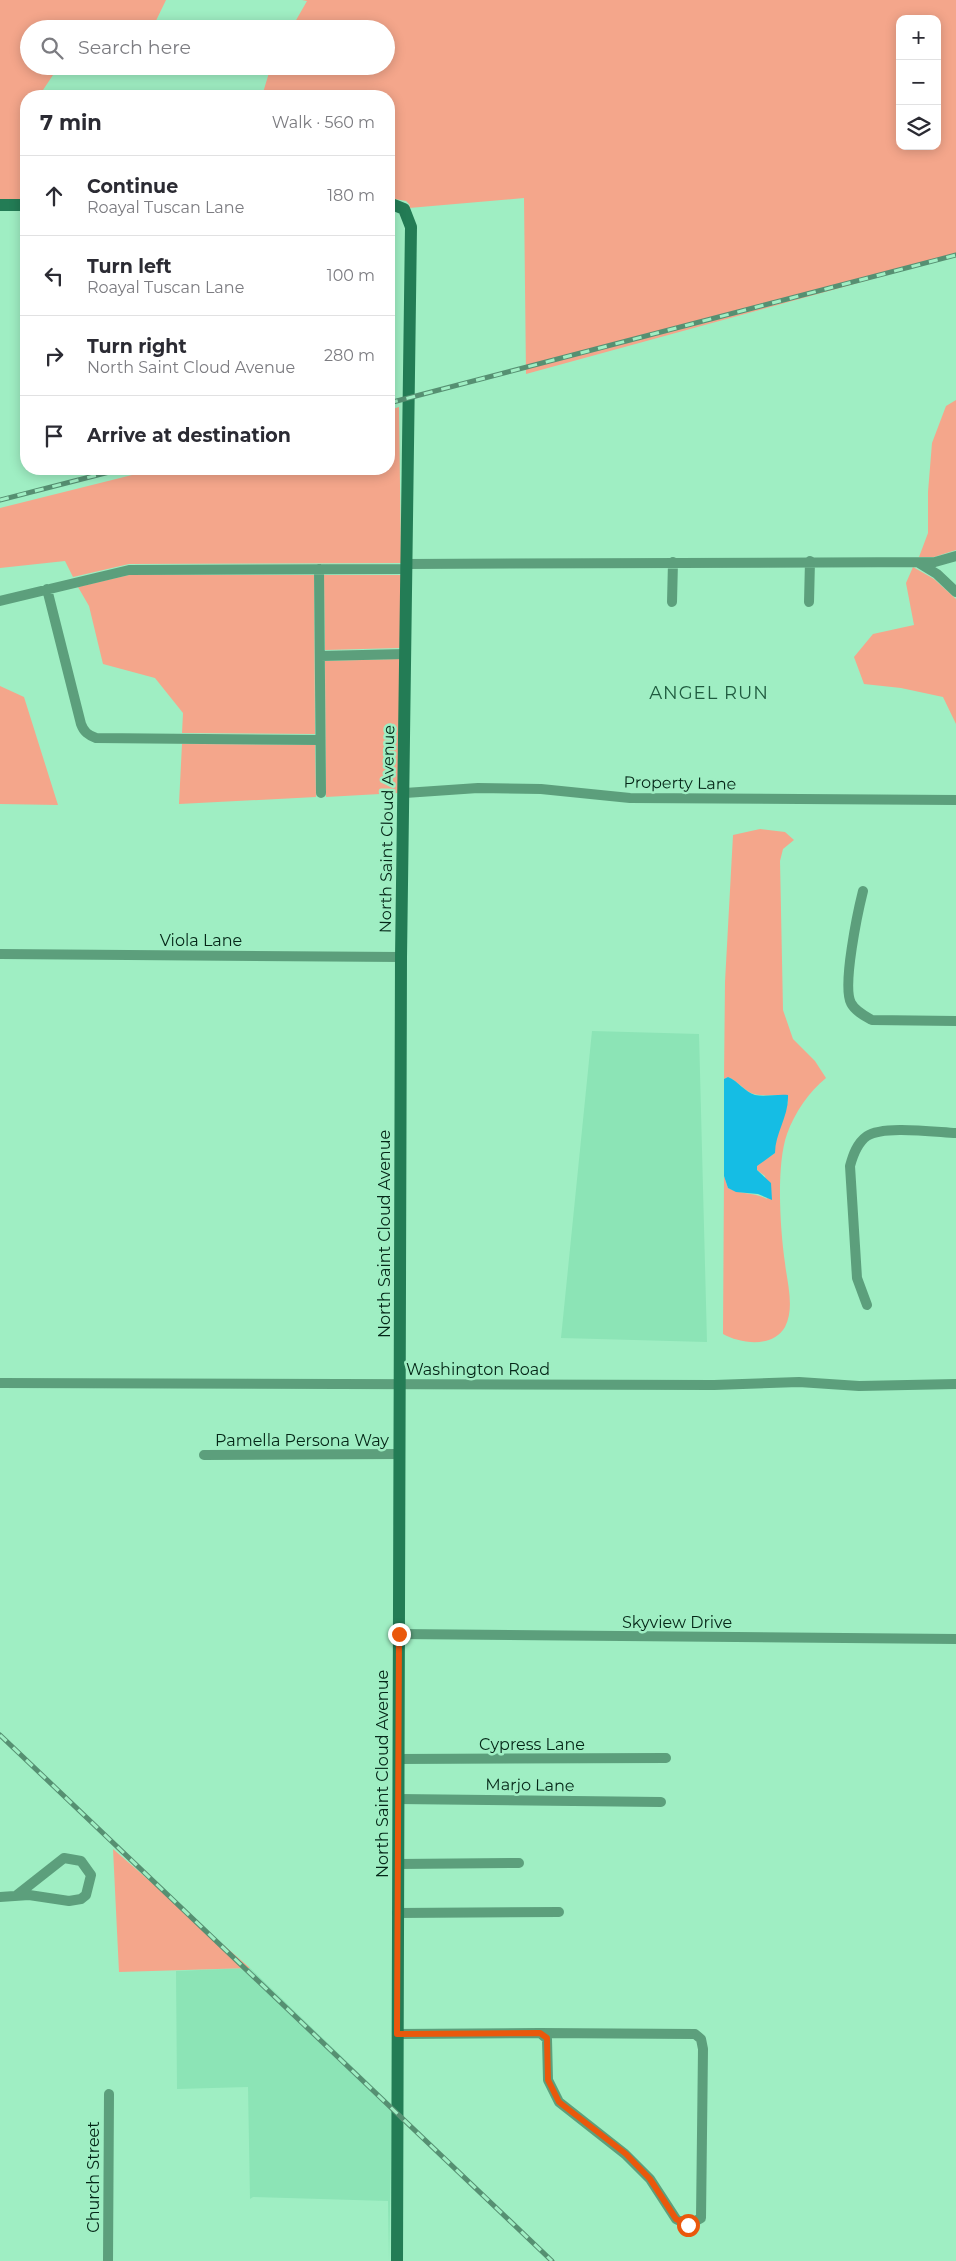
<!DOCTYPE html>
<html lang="en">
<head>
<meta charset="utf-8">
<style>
	:root { --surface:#fff; --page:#f7f7f7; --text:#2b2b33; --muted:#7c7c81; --line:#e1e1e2 }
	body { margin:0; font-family:Montserrat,sans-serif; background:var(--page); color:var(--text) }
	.controls { position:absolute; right:15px; top:15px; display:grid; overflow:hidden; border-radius:10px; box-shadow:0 2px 12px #0003 }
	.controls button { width:45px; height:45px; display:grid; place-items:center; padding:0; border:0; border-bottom:1px solid var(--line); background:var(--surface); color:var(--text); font:25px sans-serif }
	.stop { position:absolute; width:15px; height:15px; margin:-11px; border:4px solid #ea580c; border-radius:50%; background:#fff }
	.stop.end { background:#ea580c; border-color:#fff; box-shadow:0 1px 5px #0008 }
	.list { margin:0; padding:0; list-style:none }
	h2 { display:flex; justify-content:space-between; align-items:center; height:65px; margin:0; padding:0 20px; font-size:21px }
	h2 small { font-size:16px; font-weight:400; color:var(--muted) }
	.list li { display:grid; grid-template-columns:32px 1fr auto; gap:15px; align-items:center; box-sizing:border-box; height:80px; padding:0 20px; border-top:1px solid var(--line) }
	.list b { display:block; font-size:19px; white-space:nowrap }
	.list p { margin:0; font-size:16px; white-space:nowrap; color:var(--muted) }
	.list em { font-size:16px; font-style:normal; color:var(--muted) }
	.icon { flex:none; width:28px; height:28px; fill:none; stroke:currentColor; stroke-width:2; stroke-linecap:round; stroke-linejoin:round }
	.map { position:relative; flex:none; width:956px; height:2261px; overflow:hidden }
	.search { position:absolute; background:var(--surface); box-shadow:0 2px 12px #0003; left:20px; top:20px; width:375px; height:55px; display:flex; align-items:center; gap:12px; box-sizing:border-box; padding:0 18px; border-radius:28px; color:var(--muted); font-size:19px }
	.panel { position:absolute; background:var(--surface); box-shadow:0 2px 12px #0003; left:20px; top:90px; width:375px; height:385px; border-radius:20px }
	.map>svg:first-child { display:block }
	.built { fill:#8ce4b6 }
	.green { fill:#f4a68b; fill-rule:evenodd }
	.water { fill:#15bde4 }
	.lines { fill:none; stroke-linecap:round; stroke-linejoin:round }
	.street { stroke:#5c9f7c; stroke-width:10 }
	.secondary { stroke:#237c55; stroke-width:12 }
	.rail-casing { stroke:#569072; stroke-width:5 }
	.rail { stroke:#9feec3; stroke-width:3; stroke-dasharray:9; stroke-linecap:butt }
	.route { stroke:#ea580c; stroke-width:6 }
	.labels { text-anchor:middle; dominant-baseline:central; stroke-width:5; stroke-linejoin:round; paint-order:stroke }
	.street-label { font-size:16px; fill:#042617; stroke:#9feec3 }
	.neighbourhood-label { font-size:18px; letter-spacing:1px; fill:#1f5b3f; stroke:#9feec3 }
</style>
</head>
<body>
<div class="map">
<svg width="956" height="2261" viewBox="0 0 956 2261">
	<rect width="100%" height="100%" fill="#9feec3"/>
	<path class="built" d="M592,1031L699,1034L707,1342L561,1338Z
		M250,1968L392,2105L389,2261L388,2201L253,2197L250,2199L248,2087L177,2089L176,1971Z"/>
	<path class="green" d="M0,0H166L152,29H29V66H59L39,96H26V200H0Z
		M302,0H956V256L526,374L524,198L409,208L410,205L406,201L389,198V96H262L271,66H386V29H291L307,1ZM900,19H937V146H900Z
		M956,400V550L934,557H919L928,533V492L932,443L946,406Z
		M399,407L401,563L129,564L73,577L65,561L0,568V508L156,469H389V410Z
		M913,567L934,579L956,599V724L943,697L901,688L864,684L854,657L873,634L914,625L906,583Z
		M129,575H314L315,734L182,733L183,713L155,678L103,664L89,606L78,587Z
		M324,575H401L400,648L325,650Z
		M400,659L398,793L326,797L325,661Z
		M0,686L24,697L58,805L0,804Z
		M182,744L315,745L316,797L179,804Z
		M760,829L785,832L794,840L783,849L780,861L783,1010L793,1039L815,1061L826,1078C809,1092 795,1112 787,1134C776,1165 780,1229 785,1263C787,1282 795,1308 785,1327C773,1348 741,1344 723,1334L724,1176L728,1188C741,1195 754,1192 767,1199L765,1176L757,1170V1165L775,1153V1143L788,1102L782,1095C772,1095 757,1097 749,1092C741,1087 737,1081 728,1077L724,1079L725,982L733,835Z
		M113,1849L250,1968L119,1972Z"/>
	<path class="water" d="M728,1077C738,1081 745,1092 755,1095C765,1097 777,1094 788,1095C789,1116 775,1133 775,1153L757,1166V1170L771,1183L772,1200L758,1194L736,1192L728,1188L724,1176V1079Z"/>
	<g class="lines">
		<path class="street" d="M919,563L937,574L956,592
			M406,564L935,562L956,556
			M319,569L321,793
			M47,589L81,724C84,732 88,735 96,738L320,740
			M0,601L129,570L406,569
			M672,602L673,562
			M809,602L810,561
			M320,656L405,654
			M405,793L478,788L541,789L630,798L956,800
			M863,891C858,911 842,986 851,1003C855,1011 865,1016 872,1020L956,1021
			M0,954L401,957
			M867,1305L857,1278L850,1166C853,1155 857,1143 867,1136C883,1125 935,1132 956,1133
			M0,1383L714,1385L799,1382L859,1386L956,1384
			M204,1455L399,1454
			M399,1634L956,1639
			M398,1759L666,1758
			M398,1799L661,1802
			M398,1864L519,1863
			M0,1897L29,1895L69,1901L81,1899L86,1895L91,1875L81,1861L64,1858L17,1895
			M397,1913L559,1912
			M397,2034L540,2033L547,2039L548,2080L559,2102L625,2154L650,2179L676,2219L688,2225L701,2218L703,2049L701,2039L695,2034L540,2033
			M108,2261L109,2094"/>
		<path class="secondary" d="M389,203L404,209L411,227L401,957L397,2261
			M0,205H26"/>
		<defs>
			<path id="rail" d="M389,403L956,255
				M0,500L121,469
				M0,1735L552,2261"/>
		</defs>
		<use href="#rail" class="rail-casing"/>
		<use href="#rail" class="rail"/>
	</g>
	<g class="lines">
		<path class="route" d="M399,1634L397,2034L540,2033L547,2038L548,2080L559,2102L626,2154L650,2179L676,2219L688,2225"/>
	</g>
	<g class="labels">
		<g class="street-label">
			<text transform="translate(680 783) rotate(1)">Property Lane</text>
			<text transform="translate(387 829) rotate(-89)">North Saint Cloud Avenue</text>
			<text x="201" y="940">Viola Lane</text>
			<text transform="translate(384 1234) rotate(-90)">North Saint Cloud Avenue</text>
			<text x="478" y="1369">Washington Road</text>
			<text x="302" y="1440">Pamella Persona Way</text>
			<text x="677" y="1622">Skyview Drive</text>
			<text x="532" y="1744">Cypress Lane</text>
			<text transform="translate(382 1774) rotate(-90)">North Saint Cloud Avenue</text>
			<text transform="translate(530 1785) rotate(1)">Marjo Lane</text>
			<text transform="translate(93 2177) rotate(-90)">Church Street</text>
		</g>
		<g class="neighbourhood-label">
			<text x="709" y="693">ANGEL RUN</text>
		</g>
	</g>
</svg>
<div class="controls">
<button>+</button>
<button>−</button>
<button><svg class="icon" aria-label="layers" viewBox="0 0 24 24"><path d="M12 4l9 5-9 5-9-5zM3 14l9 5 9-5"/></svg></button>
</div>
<div class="stop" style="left:688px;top:2225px"></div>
<div class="stop end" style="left:399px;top:1634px"></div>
<div class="search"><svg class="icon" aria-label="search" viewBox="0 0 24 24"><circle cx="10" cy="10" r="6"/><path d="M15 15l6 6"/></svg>Search here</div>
<section class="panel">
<h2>7 min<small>Walk · 560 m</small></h2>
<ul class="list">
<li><svg class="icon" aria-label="ahead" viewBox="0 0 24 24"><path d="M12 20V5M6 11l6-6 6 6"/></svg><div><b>Continue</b><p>Roayal Tuscan Lane</p></div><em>180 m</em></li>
<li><svg class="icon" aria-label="left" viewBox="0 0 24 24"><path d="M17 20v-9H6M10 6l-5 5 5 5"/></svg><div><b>Turn left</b><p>Roayal Tuscan Lane</p></div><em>100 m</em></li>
<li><svg class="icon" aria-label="right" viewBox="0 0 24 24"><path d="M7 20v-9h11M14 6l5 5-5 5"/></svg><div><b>Turn right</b><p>North Saint Cloud Avenue</p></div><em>280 m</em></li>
<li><svg class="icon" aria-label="arrive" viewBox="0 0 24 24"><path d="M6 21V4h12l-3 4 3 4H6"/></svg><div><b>Arrive at destination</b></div></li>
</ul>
</section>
</div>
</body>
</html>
